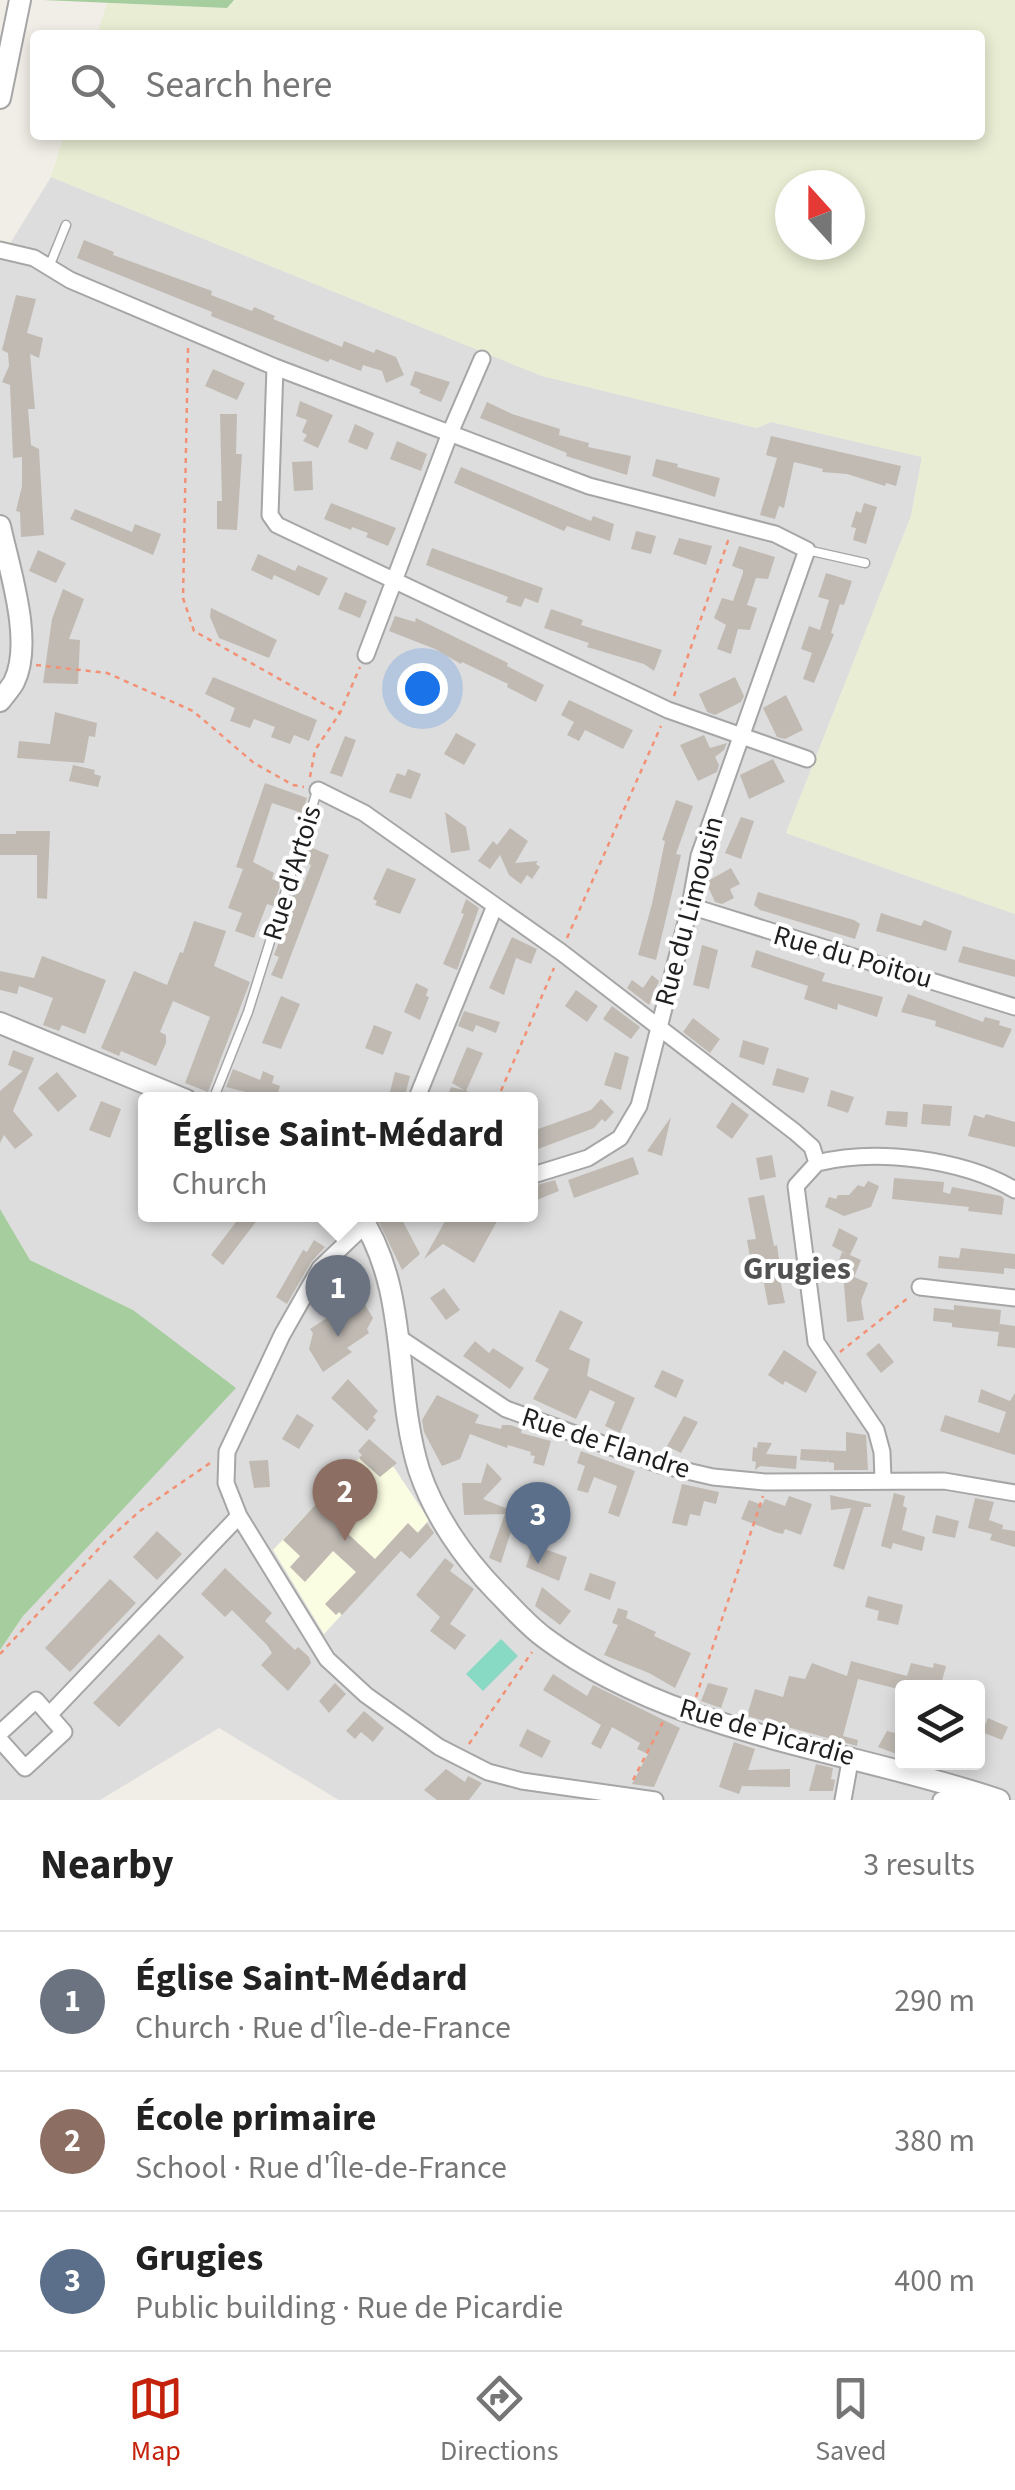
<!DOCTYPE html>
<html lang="en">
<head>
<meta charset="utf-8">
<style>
	:root { --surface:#fff; --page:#f6f6f6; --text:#222; --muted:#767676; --line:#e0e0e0; --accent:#c4220b }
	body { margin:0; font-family:"Source Sans 3",sans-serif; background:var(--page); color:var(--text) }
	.controls { position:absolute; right:30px; bottom:30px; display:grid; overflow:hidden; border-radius:10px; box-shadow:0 5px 15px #0003 }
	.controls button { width:90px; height:90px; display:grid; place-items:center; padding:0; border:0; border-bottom:2px solid var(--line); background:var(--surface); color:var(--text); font:50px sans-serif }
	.compass { position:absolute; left:775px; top:170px; width:90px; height:90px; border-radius:50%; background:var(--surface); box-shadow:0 5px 15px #0003; rotate:339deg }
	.you { position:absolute; left:422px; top:688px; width:35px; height:35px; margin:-25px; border:8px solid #fff; border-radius:50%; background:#1a73e8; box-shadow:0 0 0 15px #1a73e833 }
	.badge { display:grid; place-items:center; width:65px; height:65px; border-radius:50%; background:var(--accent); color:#fff; font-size:32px; font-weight:700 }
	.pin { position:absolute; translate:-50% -82px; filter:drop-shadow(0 2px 5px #0008) }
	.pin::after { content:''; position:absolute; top:52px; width:35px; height:30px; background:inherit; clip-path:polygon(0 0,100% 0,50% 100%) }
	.popup { position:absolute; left:138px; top:1092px; width:400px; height:130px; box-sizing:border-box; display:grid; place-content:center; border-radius:10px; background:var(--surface); filter:drop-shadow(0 2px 8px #0005); font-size:32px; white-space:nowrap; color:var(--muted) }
	.popup b { font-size:38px; color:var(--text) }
	.popup::after { content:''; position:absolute; left:50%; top:100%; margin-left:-20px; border:20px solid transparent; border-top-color:var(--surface) }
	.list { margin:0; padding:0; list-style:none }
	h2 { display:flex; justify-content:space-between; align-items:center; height:130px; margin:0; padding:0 40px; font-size:42px }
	h2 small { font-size:32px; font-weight:400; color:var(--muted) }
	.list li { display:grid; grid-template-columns:65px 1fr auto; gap:30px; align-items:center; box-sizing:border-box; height:140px; padding:0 40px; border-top:2px solid var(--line) }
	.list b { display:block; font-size:38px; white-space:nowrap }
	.list p { margin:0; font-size:32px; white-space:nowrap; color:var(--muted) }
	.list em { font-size:32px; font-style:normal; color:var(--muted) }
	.icon { flex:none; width:55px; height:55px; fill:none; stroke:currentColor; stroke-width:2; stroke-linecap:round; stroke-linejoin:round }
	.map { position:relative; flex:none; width:1015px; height:1800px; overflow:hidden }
	.search { position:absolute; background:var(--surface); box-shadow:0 5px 15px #0003; left:30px; right:30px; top:30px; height:110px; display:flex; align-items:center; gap:25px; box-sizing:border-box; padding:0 35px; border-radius:10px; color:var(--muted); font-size:38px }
	.sheet { height:550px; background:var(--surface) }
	nav { display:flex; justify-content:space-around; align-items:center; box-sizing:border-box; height:140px; border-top:2px solid var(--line); background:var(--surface); font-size:28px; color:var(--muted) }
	nav a { display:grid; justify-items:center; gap:5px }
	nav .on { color:var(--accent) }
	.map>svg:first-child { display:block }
	.residential { fill:#ddd; fill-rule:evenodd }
	.education { fill:#fafde2 }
	.farmland { fill:#e8edd3; fill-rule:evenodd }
	.forest { fill:#a5cd9d }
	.pitch { fill:#89dac5 }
	.building { fill:#c0bab3 }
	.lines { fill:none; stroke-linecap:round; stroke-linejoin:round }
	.service-casing { stroke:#a6a6a6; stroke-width:11 }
	.minor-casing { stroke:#a6a6a6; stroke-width:19 }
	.tertiary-casing { stroke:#a6a6a6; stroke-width:24 }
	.path { stroke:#f29175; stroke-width:2.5; stroke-dasharray:5 5; stroke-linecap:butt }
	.service { stroke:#fff; stroke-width:8 }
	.minor { stroke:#fff; stroke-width:15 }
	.tertiary { stroke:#fff; stroke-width:20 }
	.labels { text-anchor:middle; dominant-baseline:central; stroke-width:8; stroke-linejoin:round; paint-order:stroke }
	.street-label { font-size:28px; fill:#1f1f1f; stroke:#fff }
	.quarter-label { font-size:32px; font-weight:bold; fill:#525252; stroke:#fff }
</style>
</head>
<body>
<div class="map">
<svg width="1015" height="1800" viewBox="0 0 1015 1800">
	<rect width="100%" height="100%" fill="#f0eee6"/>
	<path class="residential" d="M51,177L542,376L757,428L771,422L922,457L911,516L786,833L1015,914V1800H339L219,1728L100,1800H0V1650L23,1616L133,1310L30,1260L0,1209V260ZM145,1100H530V1214H145ZM902,1688H978V1762H902Z"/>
	<path class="education" d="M359,1458L379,1476L393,1466L429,1520L324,1634L273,1550Z"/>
	<path class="farmland" d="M234,0H1015V914L786,833L911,516L922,457L771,422L757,428L542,376L51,177L64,135H980V35H97L107,3L226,8ZM790,185H850V245H790Z"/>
	<path class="forest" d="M43,0H234L227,8Z
		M0,1209L30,1260L133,1310L236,1388L23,1616L0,1650Z"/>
	<path class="pitch" d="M501,1639L518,1656L483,1691L466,1674Z"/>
	<path class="building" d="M84,240L114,252L113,255L212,291L211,295L252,311L254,307L275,316L273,319L342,347L344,341L374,353L376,349L396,357L404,375L386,383L382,371L363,365L361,371L330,359L328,362L211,316L212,312L77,258Z
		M16,295L36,299L27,333L43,338L39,358L30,354L35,409H28L31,445L39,449L44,535L21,537L20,512L16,511L22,486V457L13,458L10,385L2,382L9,366L8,353L2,350Z
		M213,369L245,383L237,400L205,386Z
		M415,371L450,382L441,402L419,393L421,390L410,385Z
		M300,401L333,415L318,448L303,441L307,435L302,432L307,420L296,416Z
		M487,402L512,414L560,429L559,435L589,443L588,447L631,456L627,475L566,456L567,453L480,418Z
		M220,414H237L236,454H242L237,530L217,529V501H222Z
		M355,424L374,433L367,450L348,442Z
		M771,436L901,466L896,486L886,483L885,486L847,474L822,472L823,469L794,462L784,508L779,506L775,519L760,515L777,458L766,455Z
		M397,441L427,454L421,471L390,459Z
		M656,459L678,464L677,467L720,478L715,497L652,476Z
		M312,461L313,490L294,491L292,462Z
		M461,467L591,521L593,516L614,524L610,541L567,526L564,531L454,483Z
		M331,503L396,528L388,546L366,537L368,533L352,527L351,530L324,519Z
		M864,503L877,507L866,544L853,540L856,528L851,527L856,511L861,513Z
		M75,509L132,532L135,524L161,534L153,555L70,519Z
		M636,531L656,536L651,554L631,549Z
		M679,538L712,546L706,565L673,554Z
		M739,546L775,557L768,579L756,578L747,605L757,608L750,630L738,629L731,654L717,649L726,625L714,618L722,598L733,601L743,573V570L732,566Z
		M432,548L543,588L538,603L525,598L521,607L506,602L508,597L426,565Z
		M38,550L66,563L56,583L29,571Z
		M258,554L295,571L298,565L328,578L319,596L274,575L272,580L251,570Z
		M826,573L852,581L844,605L840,604L831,633L834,634L814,683L803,679L812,653L801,649L809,626L820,630L829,600L818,597Z
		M63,589L84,599L69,639L80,640L78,684L43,683L52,619Z
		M345,592L367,601L360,618L338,609Z
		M211,608L277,640L269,658L219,638L210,617Z
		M551,609L583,620L581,625L662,650L654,671L644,664L587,647L589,643L544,628Z
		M395,616L415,622L416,618L508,663L507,666L544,685L536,702L507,687L508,684L462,662L461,664L435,649L389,631Z
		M213,677L317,720L309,741L294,735L290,744L271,737L275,727L254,719L250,728L230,721L235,708L205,694Z
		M735,677L744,696L741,702L715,715L707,712L699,694Z
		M786,695L803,730L785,739L777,737L763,708Z
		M569,700L633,730L623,749L585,730L579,741L567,735L574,722L561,715Z
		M55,712L97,723L95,737L89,736L84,763L17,758L19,741L50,744Z
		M456,733L476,744L464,765L444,754Z
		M704,735L710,748L727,743L724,750L715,757L719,765L717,772L698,781L680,745Z
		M345,736L356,740L342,777L330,773Z
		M773,759L785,782L749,799L740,775Z
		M73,765L95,770L94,774L101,776L98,787L69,781Z
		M408,769L421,774L411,799L389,792L397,773L405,776Z
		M265,783L307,798L302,813L272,803L253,862L274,873L272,879L281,883L273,906L267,904L254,938L235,931L242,913L228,908L243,869L236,867Z
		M676,800L693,806L676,854L681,855L656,960L638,955L652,904L665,841L662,840Z
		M445,812L466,827L470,850L451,853Z
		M741,817L754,821L741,859L725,853Z
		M510,828L528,841L515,863L538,861L536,864L540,867L532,879L527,875L521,884L509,875L500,855L490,869L478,861L493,841L497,845Z
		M16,831H50L47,899L37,898V855H0V834H16Z
		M308,846L329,855L282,979L271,975L279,957L274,955L290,913L287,912L295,888L301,890L311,865L303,861Z
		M387,868L416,879L400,914L375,905L377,901L373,899Z
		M731,868L740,884L730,889L734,898L722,904L715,902L706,882Z
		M758,892L854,920L860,924L855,939L760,910L754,905Z
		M466,899L479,908L457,970L443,964L464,914L461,913Z
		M881,913L921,926L924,920L952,931L946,951L876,931Z
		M194,921L226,931L214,966L250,982L208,1092L185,1083L210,1017L173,1001L160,1032L166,1035V1043L156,1066L121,1051L119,1056L101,1048L134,971L167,985L180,952L183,953Z
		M512,937L537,949L531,964L516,958L504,995L489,988Z
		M702,945L718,950L709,989L693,985Z
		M963,946L1015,960V977L958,962Z
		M756,950L825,973L822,981L883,997L877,1017L838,1004L837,1010L804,999L808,986L751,967Z
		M42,956L106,980L85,1034L62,1025L59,1031L43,1025L53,998L19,986L17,994L0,990V971L34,978Z
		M652,975L659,981L649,1005L627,988L632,980L643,988Z
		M416,983L428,989L426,996L429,997L420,1020L404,1012Z
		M576,990L598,1006L587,1022L565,1006Z
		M908,994L983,1022L985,1017L1000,1021L999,1025L1012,1029L1003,1048L935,1026L936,1021L901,1012Z
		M281,996L300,1004L281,1049L262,1043Z
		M612,1006L640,1027L631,1039L603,1019Z
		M464,1011L500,1022L496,1033L476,1025L473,1032L458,1026Z
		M693,1018L720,1039L710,1053L683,1032Z
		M374,1025L392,1032L383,1055L365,1048Z
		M743,1040L769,1048L764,1065L739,1057Z
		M467,1047L483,1053L466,1091L483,1096V1100H446L451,1087L464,1090L452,1083Z
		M13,1050L34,1058L13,1111L33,1135L15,1149L4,1135L0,1143V1091L23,1071L8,1065Z
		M615,1052L629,1057L621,1090L604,1085Z
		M777,1068L809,1078L804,1093L772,1085Z
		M233,1069L260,1080L263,1071L274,1076L272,1083L280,1086L276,1100L226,1087Z
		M57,1072L77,1096L58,1112L38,1088Z
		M395,1072L410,1076L404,1100H388Z
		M831,1090L854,1097L848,1113L827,1106Z
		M601,1099L614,1112L605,1122L602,1119L594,1128L530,1152V1132L591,1110Z
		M101,1101L121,1109L110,1138L89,1130Z
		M732,1102L749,1115L732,1139L716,1127Z
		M923,1104L952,1106L950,1126L921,1124Z
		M887,1111L908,1112L907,1127L885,1125Z
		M986,1114L1015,1122V1147L968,1136L974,1115L984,1118Z
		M671,1117L662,1156L647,1151Z
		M772,1155L776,1177L760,1180L756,1158Z
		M633,1157L639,1174L574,1198L568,1180Z
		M894,1178L944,1182L943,1192L950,1194L952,1187L1001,1196L1004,1199L1002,1215L968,1211L969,1207L892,1199Z
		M555,1180L559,1191L534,1201L530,1187Z
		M868,1181L879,1186L871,1207L844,1216L825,1207L829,1197L836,1199L838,1195H849L858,1185L864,1187Z
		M764,1195L774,1246L777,1245L779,1259L776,1260L785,1303L768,1305L760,1262L751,1264L747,1240L756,1239L748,1198Z
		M242,1214H262L223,1265L211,1255Z
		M375,1214H399L420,1254L402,1270Z
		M449,1214H501L474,1263L443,1244L424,1259Z
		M839,1228L858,1238L850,1255L861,1260L854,1277L868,1283L861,1301L864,1320L847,1322L843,1272L836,1269L842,1252L847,1254L832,1246Z
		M314,1240L325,1247L311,1262L287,1304L276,1297L303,1250L307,1252Z
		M961,1248L1015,1254V1269L1004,1268V1274L938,1268L939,1256L959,1258Z
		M444,1288L460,1310L446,1320L430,1298Z
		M350,1303L355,1312L365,1305L373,1318L367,1329L369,1333L347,1348L352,1352L323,1372L309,1349L313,1333L310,1329Z
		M954,1305L1001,1310L999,1332L952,1327V1323L933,1321L934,1308L954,1310Z
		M560,1310L583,1322L569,1349L590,1359L587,1376L635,1398L620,1433L605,1426L615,1402L590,1390L576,1419L533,1399L549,1369L535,1361Z
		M1000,1324L1015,1326V1348L997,1346Z
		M475,1341L489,1353L493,1348L524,1368L510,1389L463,1356Z
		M879,1343L894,1362L881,1373L866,1354Z
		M784,1350L817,1372L806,1393L785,1381L783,1385L768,1375Z
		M662,1370L684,1380L676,1398L654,1387Z
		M348,1379L378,1411L373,1417L376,1420L367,1431L331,1398Z
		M981,1389L1010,1401L1015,1393V1455L940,1431L945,1415L999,1433L1006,1412L978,1402Z
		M437,1395L479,1415L475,1423L501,1429L502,1425H510L522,1429L521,1433L551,1441L544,1466L533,1463L535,1456L530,1455L531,1452L508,1445L507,1448L470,1434L460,1459L442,1466L424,1432L422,1420Z
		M297,1414L314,1425L299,1449L282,1439Z
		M684,1416L698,1422L681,1453L667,1446Z
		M846,1432L866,1435L868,1470H834V1463L828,1462V1459L827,1462L800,1460L801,1449L846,1451Z
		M369,1439L397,1463L380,1477L359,1458L362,1455L358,1451Z
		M758,1442L772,1443L766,1454L797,1456L796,1469L760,1466L755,1470L756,1462L752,1461L753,1447L757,1448Z
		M581,1451L635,1471L619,1517L608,1513L617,1486L594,1477L588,1493L577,1490L585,1466L577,1463Z
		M268,1460L270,1487L254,1488L249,1461Z
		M487,1463L502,1479L483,1499L541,1522L536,1537L512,1528L501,1563L489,1558L505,1514L464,1515L462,1483H481Z
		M682,1484L719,1492L716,1504L704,1501L700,1516L690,1514L687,1526L672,1523Z
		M894,1493L905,1496L903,1506L907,1508L902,1530L925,1537L922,1551L893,1543L891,1549L881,1546Z
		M830,1495L871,1504V1507H864L844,1570L833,1566L851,1508L831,1510Z
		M789,1496L812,1504L801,1535L785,1529L783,1534L775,1532L741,1519L749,1500L762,1505L765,1499L785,1506Z
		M975,1498L994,1502L989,1520L1003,1525L1002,1529L1015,1531V1547L990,1540L992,1534L968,1528Z
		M316,1504L375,1559L408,1523L418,1533L427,1523L434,1533L410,1559L401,1551L342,1615L339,1612L336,1615L325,1604L356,1572L333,1551L305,1582L290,1567L300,1556L283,1540Z
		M936,1515L959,1521L955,1538L932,1533Z
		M157,1531L182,1554L157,1580L133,1557Z
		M533,1545L567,1557L559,1581L526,1567Z
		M445,1558L454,1565L450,1571L474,1589L450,1624L466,1635L455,1650L430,1631L440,1617L416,1595Z
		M225,1568L272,1613L265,1621L295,1650L298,1647L309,1657L311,1663L288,1691L261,1665L272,1653L267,1645L232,1610L225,1617L201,1594Z
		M590,1573L616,1582L610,1600L584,1590Z
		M110,1579L136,1603L70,1672L45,1648Z
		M542,1587L571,1611L560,1625L535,1606Z
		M868,1596L903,1605L898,1625L877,1620L879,1611L865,1607Z
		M618,1608L628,1611L626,1618L656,1632L654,1636L691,1653L675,1688L649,1673L604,1655L618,1625L612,1623Z
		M159,1634L184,1657L119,1727L93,1703Z
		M851,1661L907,1676L911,1663L933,1668L934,1663L946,1666L940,1688H902V1690L858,1679L843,1736L858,1740L857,1746L747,1716L755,1689L783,1697L789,1676L805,1679L812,1663L847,1676Z
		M553,1674L587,1696L593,1685L680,1728L654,1787L632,1784L648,1754L637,1749L640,1743L612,1727L601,1749L591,1744L601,1725L543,1690Z
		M335,1683L346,1694L329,1713L319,1701Z
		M708,1683L728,1688L721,1708L701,1701Z
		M364,1711L384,1728L373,1742L361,1732L355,1739L346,1731Z
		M988,1718L1008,1727L1002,1740L982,1732Z
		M527,1729L551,1741L542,1758L519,1746Z
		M887,1731L902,1735V1756L878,1747Z
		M734,1742L755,1749L748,1770L790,1769V1787L742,1786L739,1794L719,1787Z
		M816,1764L833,1768L831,1779L835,1780L833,1791H809Z
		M446,1769L465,1782L468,1776L482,1783L469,1800H437L424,1790Z"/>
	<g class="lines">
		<defs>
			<path id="service" d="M49,267L66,225
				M807,550L865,563
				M213,1100L248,1012L317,791"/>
			<path id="minor" d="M0,250L34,258L70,280L275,367L589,486L775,534L807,550L699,856L690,906L639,1106L620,1138L588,1158L530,1176
				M275,367L270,515L277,525L668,710L807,759
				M366,655L450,433L482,359
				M318,790L364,813L561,952L795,1132L812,1147L817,1163
				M690,906L1015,1007
				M416,1100L494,908
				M817,1163L796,1186L816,1342L876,1430L882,1452L883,1479
				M817,1163C876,1148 963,1159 1015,1190
				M366,1224L320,1268L282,1335L227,1452L226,1483L239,1516L327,1659L366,1695L439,1747L488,1772L522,1781L655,1800
				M920,1287L1015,1298
				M398,1337L506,1409L661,1465L713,1477L765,1482L944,1481L1015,1493
				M49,1715L239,1516
				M0,1733L36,1700L64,1732L25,1768L0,1740
				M843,1800L851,1756
				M941,1800L971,1793"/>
			<path id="tertiary" d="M0,98L20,0
				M0,526C9,568 34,642 14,682C11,688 4,695 0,701
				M0,1023L186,1100
				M359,1214C410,1290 393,1386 419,1470C434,1515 464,1558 496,1591C511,1606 527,1625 545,1638C673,1734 849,1749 999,1800"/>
		</defs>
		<use href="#service" class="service-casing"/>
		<use href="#minor" class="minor-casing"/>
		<use href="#tertiary" class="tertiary-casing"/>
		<path class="path" d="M188,348L183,598L194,631L340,713
			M36,665L107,673L193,711L254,763L293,785L304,787
			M674,696L729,538
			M310,777L315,750L340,713L360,667
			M567,938L661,726
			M497,1100L554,968
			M840,1352L908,1298
			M0,1654L105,1542L140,1511L213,1461
			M696,1697L763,1496
			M469,1744L532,1652
			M633,1780L664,1720"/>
		<use href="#service" class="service"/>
		<use href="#minor" class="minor"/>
		<use href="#tertiary" class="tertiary"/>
	</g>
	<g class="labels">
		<g class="street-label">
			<text transform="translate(292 873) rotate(-73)">Rue d'Artois</text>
			<text transform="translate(689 911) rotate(-75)">Rue du Limousin</text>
			<text transform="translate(853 957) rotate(16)">Rue du Poitou</text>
			<text transform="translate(606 1443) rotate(18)">Rue de Flandre</text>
			<text transform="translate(767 1732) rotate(16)">Rue de Picardie</text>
		</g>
		<g class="quarter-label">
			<text x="797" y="1269">Grugies</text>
		</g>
	</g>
</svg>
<div class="controls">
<button><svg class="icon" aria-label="layers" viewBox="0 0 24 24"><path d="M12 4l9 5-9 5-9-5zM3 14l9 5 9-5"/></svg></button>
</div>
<svg class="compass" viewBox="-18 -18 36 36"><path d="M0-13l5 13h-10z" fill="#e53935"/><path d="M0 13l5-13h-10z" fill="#767676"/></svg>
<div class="you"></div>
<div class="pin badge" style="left:338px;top:1337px;background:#6b7280">1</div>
<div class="popup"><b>Église Saint-Médard</b>Church</div>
<div class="pin badge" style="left:345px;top:1541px;background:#8d6e63">2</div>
<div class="pin badge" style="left:538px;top:1564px;background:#5c6f8a">3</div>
<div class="search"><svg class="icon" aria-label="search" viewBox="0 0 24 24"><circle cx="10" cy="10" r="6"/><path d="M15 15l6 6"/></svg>Search here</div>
</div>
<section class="sheet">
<h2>Nearby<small>3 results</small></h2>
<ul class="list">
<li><span class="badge" style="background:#6b7280">1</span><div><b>Église Saint-Médard</b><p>Church · Rue d'Île-de-France</p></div><em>290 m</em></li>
<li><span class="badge" style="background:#8d6e63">2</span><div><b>École primaire</b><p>School · Rue d'Île-de-France</p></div><em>380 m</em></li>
<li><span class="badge" style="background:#5c6f8a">3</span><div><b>Grugies</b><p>Public building · Rue de Picardie</p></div><em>400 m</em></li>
</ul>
</section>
<nav>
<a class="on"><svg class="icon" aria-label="map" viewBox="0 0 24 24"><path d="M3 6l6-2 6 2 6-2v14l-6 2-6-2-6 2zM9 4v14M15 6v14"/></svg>Map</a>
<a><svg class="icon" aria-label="directions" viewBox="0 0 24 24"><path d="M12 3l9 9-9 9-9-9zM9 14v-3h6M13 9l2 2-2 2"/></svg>Directions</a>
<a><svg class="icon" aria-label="saved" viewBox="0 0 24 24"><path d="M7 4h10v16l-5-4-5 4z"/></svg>Saved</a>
</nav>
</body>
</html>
